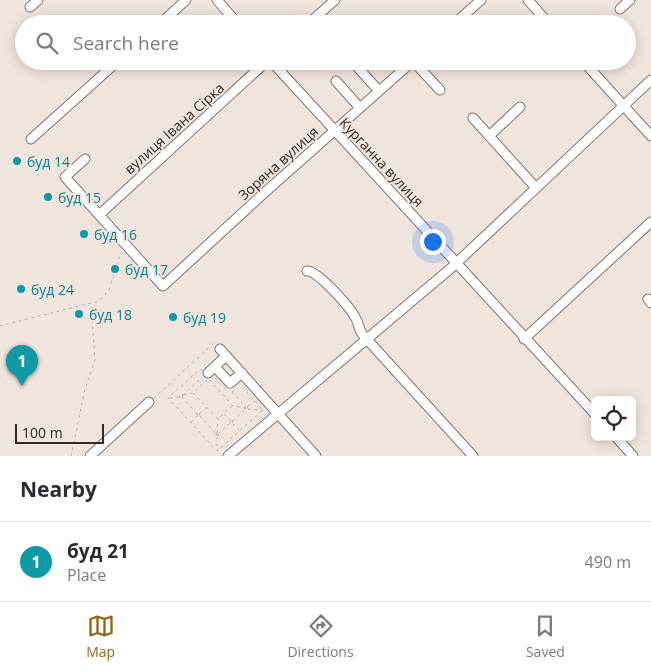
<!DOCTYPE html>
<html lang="en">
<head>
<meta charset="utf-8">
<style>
	:root { --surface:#fff; --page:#f2f2f3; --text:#2b2b33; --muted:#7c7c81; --line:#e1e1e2; --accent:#956715 }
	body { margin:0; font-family:"Open Sans",sans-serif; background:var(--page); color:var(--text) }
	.controls { position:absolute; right:15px; bottom:15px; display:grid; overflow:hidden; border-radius:8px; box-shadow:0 2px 12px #0003 }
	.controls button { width:45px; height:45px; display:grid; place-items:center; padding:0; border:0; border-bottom:1px solid var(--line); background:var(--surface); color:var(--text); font:25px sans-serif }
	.scale { position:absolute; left:15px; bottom:12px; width:89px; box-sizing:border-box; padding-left:5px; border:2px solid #2e2a27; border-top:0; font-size:14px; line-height:18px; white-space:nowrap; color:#2e2a27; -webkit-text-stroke:4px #f0e5dd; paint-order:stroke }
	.you { position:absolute; left:432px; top:241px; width:18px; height:18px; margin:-12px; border:4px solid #fff; border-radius:50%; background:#1a73e8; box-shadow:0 0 0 8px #1a73e833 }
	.badge { display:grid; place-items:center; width:32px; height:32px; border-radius:50%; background:var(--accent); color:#fff; font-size:16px; font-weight:700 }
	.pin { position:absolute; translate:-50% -41px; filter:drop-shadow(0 1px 2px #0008) }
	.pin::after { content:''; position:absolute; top:26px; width:18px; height:15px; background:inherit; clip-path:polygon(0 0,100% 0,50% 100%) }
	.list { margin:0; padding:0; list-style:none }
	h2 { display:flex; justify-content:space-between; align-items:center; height:65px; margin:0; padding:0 20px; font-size:21px }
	h2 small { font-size:16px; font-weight:400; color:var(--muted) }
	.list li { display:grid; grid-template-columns:32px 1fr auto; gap:15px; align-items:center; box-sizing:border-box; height:80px; padding:0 20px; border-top:1px solid var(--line) }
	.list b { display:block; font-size:19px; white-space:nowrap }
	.list p { margin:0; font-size:16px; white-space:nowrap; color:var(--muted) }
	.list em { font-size:16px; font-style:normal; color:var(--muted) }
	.icon { flex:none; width:28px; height:28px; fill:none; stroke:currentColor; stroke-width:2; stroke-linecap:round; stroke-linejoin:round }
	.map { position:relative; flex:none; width:651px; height:456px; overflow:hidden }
	.search { position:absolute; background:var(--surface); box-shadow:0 2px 12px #0003; left:15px; right:15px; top:15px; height:55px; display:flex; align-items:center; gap:12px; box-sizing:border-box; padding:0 18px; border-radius:28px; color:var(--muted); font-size:19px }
	.sheet { height:145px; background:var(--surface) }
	nav { display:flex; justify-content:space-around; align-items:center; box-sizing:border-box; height:70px; border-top:1px solid var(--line); background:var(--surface); font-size:14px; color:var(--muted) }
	nav a { display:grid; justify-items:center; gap:2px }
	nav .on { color:var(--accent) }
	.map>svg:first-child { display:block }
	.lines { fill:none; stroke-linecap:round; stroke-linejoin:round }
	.minor-casing { stroke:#7f756e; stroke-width:11 }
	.path { stroke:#b5aca5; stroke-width:1; stroke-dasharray:2.5 4; stroke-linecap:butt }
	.minor { stroke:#fff; stroke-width:9 }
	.culture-dot { fill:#0f9aa8; stroke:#f0e5dd; stroke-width:2 }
	.labels { text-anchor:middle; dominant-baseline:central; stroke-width:4; stroke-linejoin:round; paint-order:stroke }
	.street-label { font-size:14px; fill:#2e2a27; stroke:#f0e5dd }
	.culture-label { font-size:14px; fill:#0d838f; stroke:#f0e5dd; text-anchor:start }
</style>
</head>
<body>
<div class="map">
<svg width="651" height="456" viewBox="0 0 651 456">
	<rect width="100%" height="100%" fill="#f0e5dd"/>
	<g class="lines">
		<defs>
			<path id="minor" d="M217,0L238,24
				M528,0L549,24
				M30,7L38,0
				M620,9L630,0
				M160,24L186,0
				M308,24L335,0
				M454,24L481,0
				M271,61L595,414
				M352,61L379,91
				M583,61L651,136
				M336,81L360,108
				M473,118L536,188
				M489,136L520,107
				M31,139L118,61
				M85,159L65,177L163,286L263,194L413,61L440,90
				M99,215L267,61
				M307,271C318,271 349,306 355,317C359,323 358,329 363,335L473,456
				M648,299L651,303
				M524,339L651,222
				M220,349L316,456
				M215,367L230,383L242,373
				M208,373L226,356
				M616,437L633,456
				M90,456L149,402
				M228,456L450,269L651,80"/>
		</defs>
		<use href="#minor" class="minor-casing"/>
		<path class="path" d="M0,326L99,301L109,290L121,252
			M202,371L200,369L168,398L217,451L263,410L240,385
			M215,378L226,390
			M207,380L193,393L218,419L232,406
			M210,380L233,406L245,408
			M232,392L236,389
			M232,392L246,407
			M182,394L183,397L181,398L179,396Z
			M183,395L202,377
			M184,395L192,393
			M182,397L197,414
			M154,398L214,343
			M170,398L179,397
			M247,406L248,409L246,410L245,408Z
			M248,406L255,401
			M248,409L263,410
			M199,413L200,415L198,417L197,414Z
			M200,413L207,407
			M224,414L230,420
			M200,416L216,434
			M232,420L233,423L231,424L230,422Z
			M233,421L245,410
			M191,422L197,416
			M233,424L239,430
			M217,433L218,419
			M218,434L230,423
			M218,434V437H216V434Z
			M217,437V450
			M71,456L85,389L95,360L91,304"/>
		<use href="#minor" class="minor"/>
	</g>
	<g class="culture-dot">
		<circle cx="17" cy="161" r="5"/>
		<circle cx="48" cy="197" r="5"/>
		<circle cx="84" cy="234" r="5"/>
		<circle cx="115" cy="269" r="5"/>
		<circle cx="21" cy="289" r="5"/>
		<circle cx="79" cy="314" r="5"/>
		<circle cx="173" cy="317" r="5"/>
	</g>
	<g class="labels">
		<g class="street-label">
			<text transform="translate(174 128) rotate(-42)">вулиця Івана Сірка</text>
			<text transform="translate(382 162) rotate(47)">Курганна вулиця</text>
			<text transform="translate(278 163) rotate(-42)">Зоряна вулиця</text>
		</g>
		<g class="culture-label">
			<text x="27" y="161">буд 14</text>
			<text x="58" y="197">буд 15</text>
			<text x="94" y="234">буд 16</text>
			<text x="125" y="269">буд 17</text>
			<text x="31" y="289">буд 24</text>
			<text x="89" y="314">буд 18</text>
			<text x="183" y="317">буд 19</text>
		</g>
	</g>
</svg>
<div class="controls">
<button><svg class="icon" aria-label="locate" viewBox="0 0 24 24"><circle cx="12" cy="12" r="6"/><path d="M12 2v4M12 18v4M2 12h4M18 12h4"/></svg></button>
</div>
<div class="scale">100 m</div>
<div class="you"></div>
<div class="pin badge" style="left:22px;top:386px;background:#0f9aa8">1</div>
<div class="search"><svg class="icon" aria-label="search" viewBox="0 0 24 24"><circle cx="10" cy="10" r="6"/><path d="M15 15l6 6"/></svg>Search here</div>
</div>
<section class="sheet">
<h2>Nearby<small></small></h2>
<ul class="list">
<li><span class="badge" style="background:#0f9aa8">1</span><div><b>буд 21</b><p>Place</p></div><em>490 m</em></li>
</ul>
</section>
<nav>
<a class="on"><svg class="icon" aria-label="map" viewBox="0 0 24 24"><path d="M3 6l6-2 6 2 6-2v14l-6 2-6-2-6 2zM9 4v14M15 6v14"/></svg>Map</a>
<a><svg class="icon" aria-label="directions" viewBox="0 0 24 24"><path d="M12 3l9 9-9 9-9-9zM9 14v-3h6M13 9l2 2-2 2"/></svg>Directions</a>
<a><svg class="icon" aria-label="saved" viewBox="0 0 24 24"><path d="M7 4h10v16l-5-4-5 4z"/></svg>Saved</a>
</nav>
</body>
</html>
